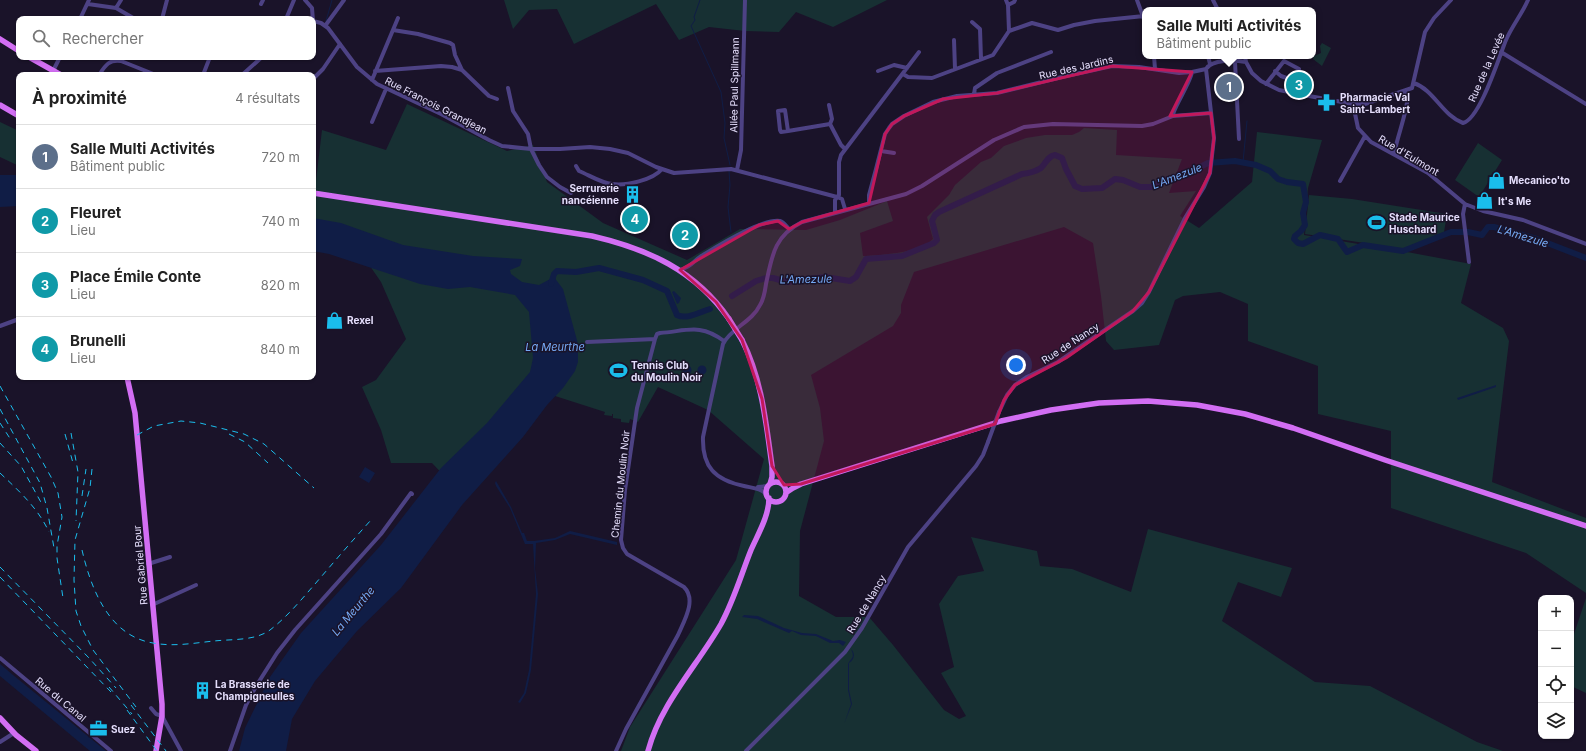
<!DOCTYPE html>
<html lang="fr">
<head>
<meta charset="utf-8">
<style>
	:root { --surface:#fff; --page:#f2f2f2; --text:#222; --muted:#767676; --line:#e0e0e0; --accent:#ea580c }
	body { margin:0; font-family:Inter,sans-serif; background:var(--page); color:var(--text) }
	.controls { position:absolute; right:12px; bottom:12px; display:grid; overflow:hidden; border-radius:8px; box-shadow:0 1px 3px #0004 }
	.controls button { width:36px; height:36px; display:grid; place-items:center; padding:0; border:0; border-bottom:1px solid var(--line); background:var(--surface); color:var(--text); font:20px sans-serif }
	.you { position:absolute; left:1016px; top:365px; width:14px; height:14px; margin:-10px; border:3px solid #fff; border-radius:50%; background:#1a73e8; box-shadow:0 0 0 6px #1a73e833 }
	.badge { display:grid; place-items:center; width:26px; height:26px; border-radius:50%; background:var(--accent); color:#fff; font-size:13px; font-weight:700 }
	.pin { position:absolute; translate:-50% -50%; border:2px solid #fff; box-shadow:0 1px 4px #0006 }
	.popup { position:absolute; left:1142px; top:7px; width:174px; height:52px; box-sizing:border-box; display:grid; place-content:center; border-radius:8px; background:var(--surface); filter:drop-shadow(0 1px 3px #0005); font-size:13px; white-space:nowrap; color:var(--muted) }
	.popup b { font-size:15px; color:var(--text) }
	.popup::after { content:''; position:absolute; left:50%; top:100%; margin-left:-8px; border:8px solid transparent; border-top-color:var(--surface) }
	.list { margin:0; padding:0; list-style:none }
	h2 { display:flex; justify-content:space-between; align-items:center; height:52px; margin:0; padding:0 16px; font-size:17px }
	h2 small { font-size:13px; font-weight:400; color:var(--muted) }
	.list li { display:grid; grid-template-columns:26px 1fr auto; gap:12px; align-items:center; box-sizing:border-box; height:64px; padding:0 16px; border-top:1px solid var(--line) }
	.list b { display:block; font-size:15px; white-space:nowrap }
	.list p { margin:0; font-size:13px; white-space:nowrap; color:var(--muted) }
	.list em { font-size:13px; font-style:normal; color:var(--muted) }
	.icon { flex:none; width:22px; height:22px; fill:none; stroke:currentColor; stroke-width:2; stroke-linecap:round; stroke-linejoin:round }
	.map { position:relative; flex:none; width:1586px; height:751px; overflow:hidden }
	.search { position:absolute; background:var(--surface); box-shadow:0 1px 3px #0004; left:16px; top:16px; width:300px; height:44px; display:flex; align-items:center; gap:10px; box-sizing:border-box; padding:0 14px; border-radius:8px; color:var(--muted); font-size:15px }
	.panel { position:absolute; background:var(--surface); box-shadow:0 1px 3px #0004; left:16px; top:72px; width:300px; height:308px; border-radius:8px }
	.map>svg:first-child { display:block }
	.green { fill:#173033 }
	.water { fill:#101d46 }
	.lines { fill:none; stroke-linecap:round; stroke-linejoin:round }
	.stream { stroke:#101d46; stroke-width:1 }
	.river { stroke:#101d46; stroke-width:6 }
	.minor { stroke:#4d4284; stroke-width:4 }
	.major { stroke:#d26ef3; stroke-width:5.5 }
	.rail { stroke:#1abdec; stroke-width:1; stroke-dasharray:6 5; stroke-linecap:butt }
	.minor-bridge { stroke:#4d4284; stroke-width:4 }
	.major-bridge { stroke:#d26ef3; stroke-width:5.5 }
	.marked { fill:#c2185b; fill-opacity:0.2; stroke:#c2185b; stroke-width:3; stroke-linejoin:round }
	.labels { text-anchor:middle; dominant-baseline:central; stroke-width:3; stroke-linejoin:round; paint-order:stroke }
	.street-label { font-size:10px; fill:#e5defc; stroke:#1a1329 }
	.poi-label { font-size:10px; font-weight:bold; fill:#e5defc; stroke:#1a1329; text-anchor:start }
	.water-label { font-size:11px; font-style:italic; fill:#75a9f4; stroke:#1a1329 }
</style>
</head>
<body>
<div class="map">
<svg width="1586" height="751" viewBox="0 0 1586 751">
	<rect width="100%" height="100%" fill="#1a1329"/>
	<path class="green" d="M504,0H887L833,27L796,12L779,32L745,31L709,27L679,40L656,4L574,44L557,9L529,10L513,29Z
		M1322,43L1331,48L1322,66L1313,59L1314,56L1321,53L1320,46Z
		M407,104L507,151L533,145L547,182L603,223L687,260L740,229L806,230L840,220L887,201L893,221L860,233L863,256C882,255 919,253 933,239L927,217L949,195L955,185L981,162L991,158L1004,146L1026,138L1045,135H1072L1079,132L1084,128L1117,130L1116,155L1182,159L1169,193L1196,191L1180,216L1199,228L1252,182L1257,132L1322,140L1308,188L1304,235L1407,252L1471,264L1461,303L1503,328L1509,341L1492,482L1586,518V593L1526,553L1391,508V431L1318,414V366L1248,341V304L1220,292L1183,296L1175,300L1159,345L1114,350L1106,341L1101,296L1093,243L1064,227L914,272L901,305V313L893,326L811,375L820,408L824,441L800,531L799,596L836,617H869L893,645L944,710L959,719L966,716L941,673L954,667L939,604L958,576L984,571L971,537L1037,551L1040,566L1072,569L1131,592L1148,529L1292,568L1281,597L1238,582L1222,621L1315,682L1370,686L1477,742L1503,751H621L630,727L736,560L764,459L708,410L658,387L638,422L630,419L629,423L621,422V419L613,418V414H612V416L604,415L605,412L552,395L453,485L432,463H391L381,430L362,387L376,380L406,339L381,282L352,240L313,221V206L322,130L386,150Z
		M0,122L19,131V166L0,157Z
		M1478,143L1502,160L1479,197L1455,180Z
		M1309,195L1352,199L1447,214L1444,232L1404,249L1305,234Z
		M1586,598V693L1571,686V643Z"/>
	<path class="water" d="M0,175H19V206L0,207Z
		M313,218L341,223L403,245L473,256L522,259L520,266L510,270L511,274L522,282L539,285L554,277L563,289L578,344V362L575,371L563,388L547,405L523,437L462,505L401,588L357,631L315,681L292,719L286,751H239L245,728L270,677L301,633L381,545L441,468L487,423L530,372L533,358L529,312L515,295L470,287L448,289L420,284L329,254L313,251Z
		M674,291L681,298L679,303L677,304L672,292Z
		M682.5 370a4.5 4.5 0 1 1 9 0a4.5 4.5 0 1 1-9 0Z
		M697.5 370a4.5 4.5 0 1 1 9 0a4.5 4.5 0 1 1-9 0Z
		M1496,385V387L1458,400L1457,398Z
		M365,467L375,473L369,483L359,477Z
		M496,481L511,507L522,533H524L527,541H534L555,538L570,531L617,542V545L570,534L555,540L536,543L535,569L538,594L531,670L526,693L520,703L518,702L524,693L529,670L536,594L533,544H525L510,508L496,486L495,483Z
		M744,615L758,616L784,628L802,633L816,634L833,641L840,640L846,642L843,646L839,643H830L816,636L801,635L792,631L789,633L757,619L742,617Z
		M851,649C856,654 854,660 849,663V690L852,704L844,724L851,704L848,690V664C852,657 855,658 851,649Z
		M0,664L13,675L106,751H90L0,676Z"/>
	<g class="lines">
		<path class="stream" d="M700,0L694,17L695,20L691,26L721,92L725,123L724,138L730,165
			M326,21L332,0
			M1243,162L1247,121
			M729,171L730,185L728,207L731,232"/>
		<path class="river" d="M551,284L554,274L557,271L576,272L599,268L643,280L667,291L677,315C687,320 700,312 710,309
			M732,296L756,281L766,278H773L787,282L825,277L850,281L856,277L866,259L902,256L934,243L937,240L932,221L935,215L939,212L1022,174C1030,173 1035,172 1041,168C1046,163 1048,156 1055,155L1062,158L1066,169L1075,186L1082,189L1102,188L1115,179L1123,180L1140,187H1151L1162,181L1190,172L1208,163L1235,161L1256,165L1270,171L1278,179L1287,182L1303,184L1306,202L1303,213L1305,225L1301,231L1295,236L1294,239L1298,243L1303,244L1320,235L1338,239L1347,252L1363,245L1403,251L1451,232H1468L1482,235L1488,227H1494L1537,239L1586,258"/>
		<path class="minor" d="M305,0L312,8L313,21
			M1006,0L1008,5L1009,31
			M1137,0L1145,22
			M1213,0L1218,10
			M88,4L116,8L121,0
			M261,4L263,0
			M1008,5L1014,2L1015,0
			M116,8L135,19
			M80,19L89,0
			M162,19L167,0
			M286,19L294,0
			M313,21L321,23L328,28L357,67L377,84L441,114L489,140L502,146L531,149H560L590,147L610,149L628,153L656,167L674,173L731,169L837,197L842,199L845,209
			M972,22L980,29L981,59
			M325,26L344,0
			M393,30L418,34L450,43L453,45L455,55L462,70
			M954,40L955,69
			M1501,52L1586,104
			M1154,56L1155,69
			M1208,56L1210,64
			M1245,56L1246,62L1252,73L1261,81L1279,90L1309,96L1353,104H1365L1412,88L1425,32L1434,18L1451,0
			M1235,62L1239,139
			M1206,69C1212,59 1235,60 1246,62
			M53,71L60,57
			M375,71L441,66L452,67L462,70L489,96L497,99
			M878,71L894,65L907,68
			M1275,71L1281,76L1300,83
			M903,74L908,77L932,78L993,55L1009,31L1032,23L1058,30L1074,25L1095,21L1144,16
			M99,75C105,66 109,59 121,61L156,75
			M203,75L210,57
			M242,75L262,57
			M313,79L323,69L340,44
			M372,80L398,18
			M1414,83C1434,90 1443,116 1463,123C1480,119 1499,57 1506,40C1512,26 1522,14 1528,0
			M1266,84L1284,61L1299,69
			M508,88L513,111L528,134L531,149L539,165L547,177L560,187L571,193
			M974,94L975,88L997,73L1051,52
			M1353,104L1358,128L1371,142L1428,173L1465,204L1483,211L1523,220L1586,244
			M829,105L832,119L830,124
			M1173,116C1172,110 1190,84 1192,72
			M372,122L386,89
			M788,131L785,110L778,111L780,130L781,132L788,131L830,124L841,145L845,149
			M881,151L894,153
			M1394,154C1398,134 1406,116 1408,96L1404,91
			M576,166L579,171C589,175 601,183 612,184C626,186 653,180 662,169
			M737,170L741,150L745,0
			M1340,181L1365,136
			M869,203V195L876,169L885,134L889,128L892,124L904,116L933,102L957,96L997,93L1062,77L1112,66L1139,67L1179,73L1192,72L1206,69
			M1465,204L1463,214L1469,262
			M835,212V200L839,195V162L841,155L919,52
			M680,270C694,266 692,261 703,255C718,246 763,218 780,221C784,222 786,226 789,229
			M0,326L19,319
			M587,342L655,339
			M999,412L1007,395L1015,385L1027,377L1058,362L1133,311L1142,303L1149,292L1185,218L1204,187L1210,173L1214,138L1206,69
			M758,487L768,486
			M767,495C761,488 752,488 744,486C715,480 702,467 703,437L723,344C731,328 752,322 760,305C764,299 765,291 766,284C772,256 774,236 802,222L906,194L922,186L994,140L1024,127L1053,124L1142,126L1153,124L1173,116L1211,113
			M148,564L170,557
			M152,605L196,585
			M0,658L111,751
			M151,708L156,714L162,716L181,751
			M0,742L14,733
			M230,751L246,705L255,688L277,653L295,630L381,534L411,493L412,494
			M616,751L626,729L678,635C684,621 697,600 684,587L627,554L623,548L621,540L625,490L637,408L655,339L657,334L660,333C687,331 700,323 724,341
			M746,751L845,652L862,628L908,547L976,466L983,455L988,442"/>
		<path class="major" d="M0,39L19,51
			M29,57L61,75
			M0,105L19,116
			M313,193L592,236C648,249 695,270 729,319
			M742,340C762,379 766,423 772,466V477L770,484
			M127,377L135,413L162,704V716L156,751
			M766 492a10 10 0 1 1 20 0a10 10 0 1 1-20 0Z
			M787,492L793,488L801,484L1001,421L1051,410L1099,403L1148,401L1197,405L1245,414L1293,428L1385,460L1586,526
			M0,718L16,735L36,751
			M648,751C661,703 697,666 721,624C734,600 741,575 751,550C758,534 769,516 769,498"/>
		<path class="rail" d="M0,386L51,477L58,493L62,517L57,546V558L63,598
			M0,409L40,483L47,508L54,548
			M0,423L11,440
			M71,433L78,472L76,521
			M65,434L73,463
			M229,434L245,442L268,463
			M137,435L154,426L181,421L200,423L244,434L264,444L314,488
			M0,443L21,466L43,506
			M92,469L90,488L75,540L74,580L76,611L81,626L93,650L136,707
			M0,473C19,491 38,508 49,532
			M82,496L86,469
			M82,550C91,589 109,636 153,643C174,647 194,643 214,641C232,639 255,641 270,630C287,617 301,600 315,584C333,563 352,541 371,520
			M0,567L89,658L116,688
			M0,577L111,692
			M109,687L132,714
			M131,705L166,751
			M127,710L157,751"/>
		<path class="minor-bridge" d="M988,442L999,412"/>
		<path class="major-bridge" d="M729,319L742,340"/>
	</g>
	<path class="marked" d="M1112,66L1192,72L1170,116L1211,113L1214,138L1210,173L1149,292L1133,311L1066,358L1015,385L1004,400L995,424L801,484L784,485L772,466L762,399L742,340L716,302L680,270L759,225L778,221L789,229L802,222L869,203L885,134L892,124L904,116L943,99L997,93Z"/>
	<defs>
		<symbol id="pharmacy-bare" viewBox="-9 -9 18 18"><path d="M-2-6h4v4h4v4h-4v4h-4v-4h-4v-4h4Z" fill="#1abdec" stroke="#1a1329" stroke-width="2.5" paint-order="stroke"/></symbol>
		<symbol id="shop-bare" viewBox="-9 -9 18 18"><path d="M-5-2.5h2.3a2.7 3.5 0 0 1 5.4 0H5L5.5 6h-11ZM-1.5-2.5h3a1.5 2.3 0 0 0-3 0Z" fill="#1abdec" stroke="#1a1329" stroke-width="2.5" paint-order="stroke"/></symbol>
		<symbol id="building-bare" viewBox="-9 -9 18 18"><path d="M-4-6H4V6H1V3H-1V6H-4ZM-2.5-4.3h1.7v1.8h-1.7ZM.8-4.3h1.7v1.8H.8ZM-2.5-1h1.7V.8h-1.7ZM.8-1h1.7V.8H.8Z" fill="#1abdec" stroke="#1a1329" stroke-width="2.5" paint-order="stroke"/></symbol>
		<symbol id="stadium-bare" viewBox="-9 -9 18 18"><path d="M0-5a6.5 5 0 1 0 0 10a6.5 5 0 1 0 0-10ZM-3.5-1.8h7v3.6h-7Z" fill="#1abdec" stroke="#1a1329" stroke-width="2.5" paint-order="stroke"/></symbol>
		<symbol id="office-bare" viewBox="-9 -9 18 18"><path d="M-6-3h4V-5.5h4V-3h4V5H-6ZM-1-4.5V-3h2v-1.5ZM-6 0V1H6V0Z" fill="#1abdec" stroke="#1a1329" stroke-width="2.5" paint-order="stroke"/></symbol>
	</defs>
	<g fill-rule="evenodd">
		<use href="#pharmacy-bare" x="1314" y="90" width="25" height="25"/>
		<use href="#shop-bare" x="1484" y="168" width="25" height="25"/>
		<use href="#building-bare" x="620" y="182" width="25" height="25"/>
		<use href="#shop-bare" x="1472" y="188" width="25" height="25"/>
		<use href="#stadium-bare" x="1364" y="210" width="25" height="25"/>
		<use href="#shop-bare" x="322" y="308" width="25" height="25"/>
		<use href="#stadium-bare" x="606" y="358" width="25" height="25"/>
		<use href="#building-bare" x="190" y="678" width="25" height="25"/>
		<use href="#office-bare" x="86" y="716" width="25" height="25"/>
	</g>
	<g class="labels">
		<g class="street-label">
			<text transform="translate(1076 67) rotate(-13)">Rue des Jardins</text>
			<text transform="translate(1486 67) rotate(-66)">Rue de la Levée</text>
			<text transform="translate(734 85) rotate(-89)">Allée Paul Spillmann</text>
			<text transform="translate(436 105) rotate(27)">Rue François Grandjean</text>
			<text transform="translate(1409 155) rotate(31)">Rue d'Eulmont</text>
			<text transform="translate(1070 343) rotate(-33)">Rue de Nancy</text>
			<text transform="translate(620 484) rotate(-84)">Chemin du Moulin Noir</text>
			<text transform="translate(140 565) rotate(-95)">Rue Gabriel Bour</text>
			<text transform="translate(866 604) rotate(-59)">Rue de Nancy</text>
			<text transform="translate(61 699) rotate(40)">Rue du Canal</text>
		</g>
		<g class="poi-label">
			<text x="1340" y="97">Pharmacie Val<tspan x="1340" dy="12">Saint-Lambert</tspan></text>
			<text x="1509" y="180">Mecanico'to</text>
			<text x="619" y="188" text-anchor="end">Serrurerie<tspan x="619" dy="12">nancéienne</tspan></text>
			<text x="1498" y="201">It's Me</text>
			<text x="1389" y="217">Stade Maurice<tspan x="1389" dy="12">Huschard</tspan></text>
			<text x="347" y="320">Rexel</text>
			<text x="631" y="365">Tennis Club<tspan x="631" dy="12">du Moulin Noir</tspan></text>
			<text x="215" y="684">La Brasserie de<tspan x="215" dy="12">Champigneulles</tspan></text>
			<text x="111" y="729">Suez</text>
		</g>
		<g class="water-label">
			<text transform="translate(1177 176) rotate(-21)">L'Amezule</text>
			<text transform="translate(1523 236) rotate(17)">L'Amezule</text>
			<text transform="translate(806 279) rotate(-1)">L'Amezule</text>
			<text x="555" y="347">La Meurthe</text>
			<text transform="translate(353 611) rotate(-50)">La Meurthe</text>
		</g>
	</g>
</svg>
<div class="controls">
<button>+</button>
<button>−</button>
<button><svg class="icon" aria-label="locate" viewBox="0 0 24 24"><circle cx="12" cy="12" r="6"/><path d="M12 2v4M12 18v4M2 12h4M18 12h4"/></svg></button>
<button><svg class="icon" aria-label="layers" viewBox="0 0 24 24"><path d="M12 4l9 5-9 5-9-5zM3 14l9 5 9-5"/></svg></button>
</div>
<div class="you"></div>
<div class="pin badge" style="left:1229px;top:87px;background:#5c6f8a">1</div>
<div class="popup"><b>Salle Multi Activités</b>Bâtiment public</div>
<div class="pin badge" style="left:685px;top:235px;background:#0f9aa8">2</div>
<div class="pin badge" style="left:1299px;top:85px;background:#0f9aa8">3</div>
<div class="pin badge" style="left:635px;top:219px;background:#0f9aa8">4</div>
<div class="search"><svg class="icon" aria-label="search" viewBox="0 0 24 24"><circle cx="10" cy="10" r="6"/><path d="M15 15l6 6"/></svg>Rechercher</div>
<section class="panel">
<h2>À proximité<small>4 résultats</small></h2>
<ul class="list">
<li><span class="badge" style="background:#5c6f8a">1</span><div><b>Salle Multi Activités</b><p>Bâtiment public</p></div><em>720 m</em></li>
<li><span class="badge" style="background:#0f9aa8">2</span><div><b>Fleuret</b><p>Lieu</p></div><em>740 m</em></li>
<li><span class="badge" style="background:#0f9aa8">3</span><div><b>Place Émile Conte</b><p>Lieu</p></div><em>820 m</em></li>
<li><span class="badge" style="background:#0f9aa8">4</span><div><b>Brunelli</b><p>Lieu</p></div><em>840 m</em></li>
</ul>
</section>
</div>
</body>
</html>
